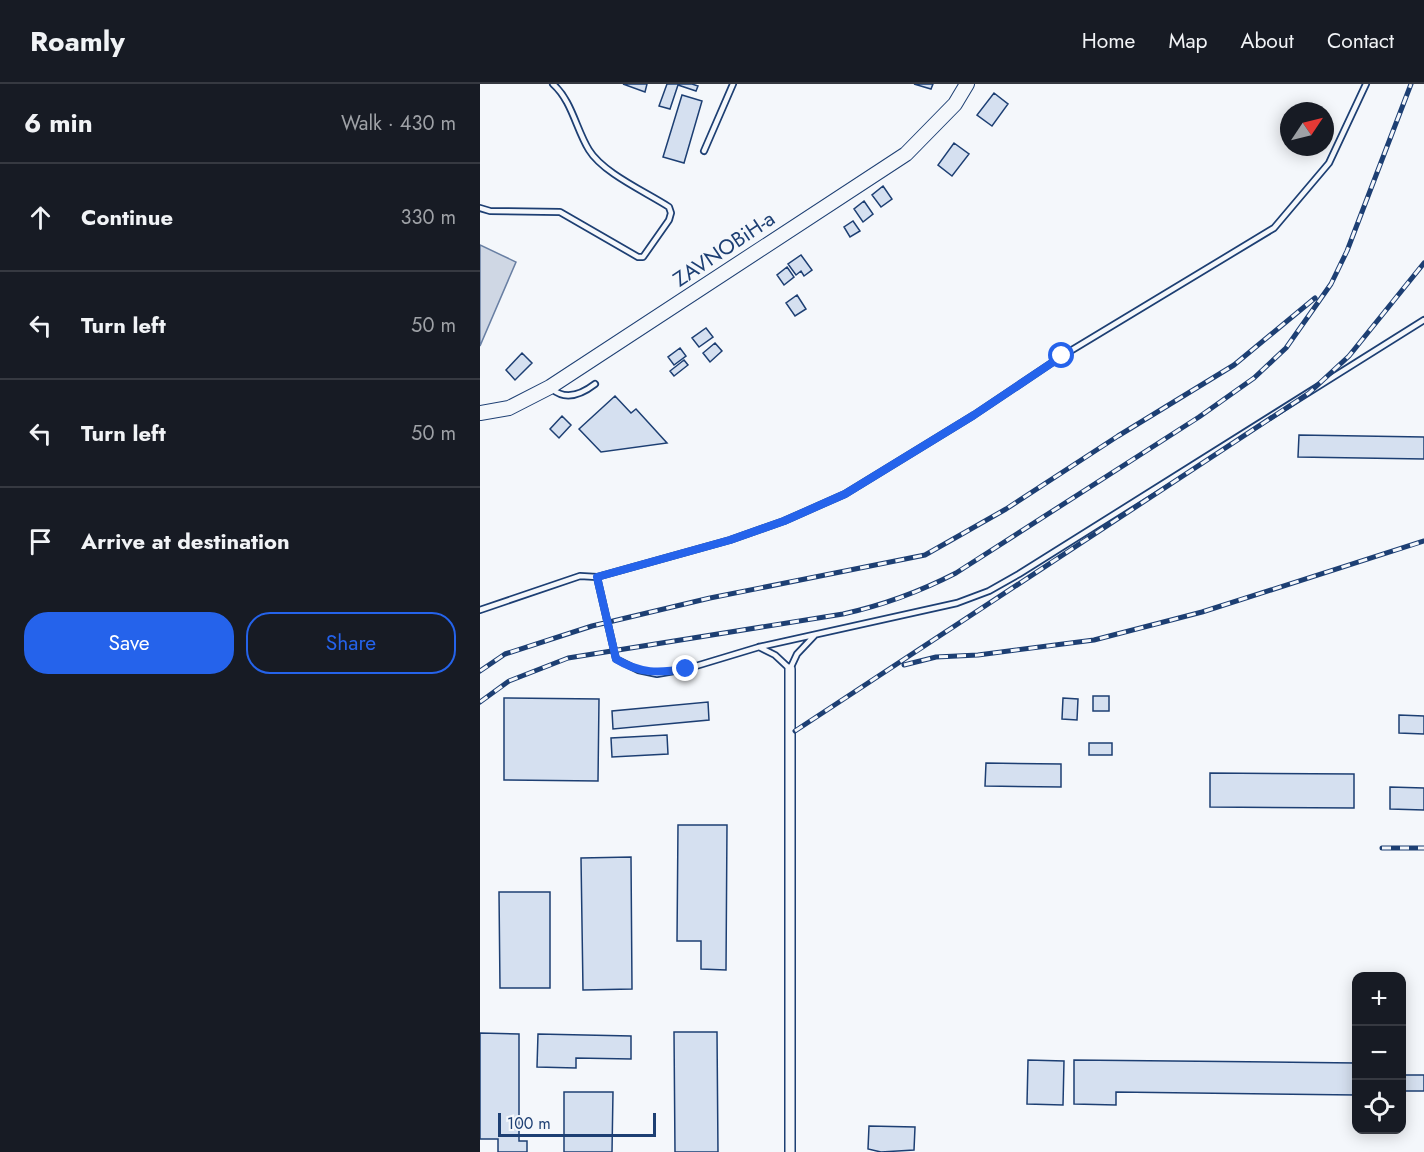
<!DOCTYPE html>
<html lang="en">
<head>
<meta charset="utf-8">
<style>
	:root { --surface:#171b24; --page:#242831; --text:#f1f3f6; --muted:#9ea1a6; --line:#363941; --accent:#2563eb }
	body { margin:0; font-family:Jost,sans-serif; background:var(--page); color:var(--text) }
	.controls { position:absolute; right:18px; bottom:18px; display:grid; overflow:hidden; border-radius:12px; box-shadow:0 3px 15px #0003 }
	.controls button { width:54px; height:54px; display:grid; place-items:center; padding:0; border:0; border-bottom:2px solid var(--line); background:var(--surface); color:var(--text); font:30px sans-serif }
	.compass { position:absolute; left:800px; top:18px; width:54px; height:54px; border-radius:50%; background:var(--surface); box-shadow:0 3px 15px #0003; rotate:55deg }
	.scale { position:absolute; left:18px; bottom:15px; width:158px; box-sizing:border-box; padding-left:6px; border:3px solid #1d3f73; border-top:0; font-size:16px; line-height:21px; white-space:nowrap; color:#1d3f73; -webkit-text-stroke:4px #f4f7fb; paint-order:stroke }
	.stop { position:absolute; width:18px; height:18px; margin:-14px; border:4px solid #2563eb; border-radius:50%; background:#fff }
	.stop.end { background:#2563eb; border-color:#fff; box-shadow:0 2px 6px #0008 }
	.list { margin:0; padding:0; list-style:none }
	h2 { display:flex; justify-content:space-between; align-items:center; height:78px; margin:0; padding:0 24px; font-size:26px }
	h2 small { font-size:20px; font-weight:400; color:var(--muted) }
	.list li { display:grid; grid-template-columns:39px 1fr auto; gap:18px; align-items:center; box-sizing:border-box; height:108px; padding:0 24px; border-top:2px solid var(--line) }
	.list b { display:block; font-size:22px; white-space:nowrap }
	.list em { font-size:20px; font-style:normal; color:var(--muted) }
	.actions { display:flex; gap:12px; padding:18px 24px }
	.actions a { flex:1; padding:14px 0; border:2px solid var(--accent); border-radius:24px; text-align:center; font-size:21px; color:var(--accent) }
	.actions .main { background:var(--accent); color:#fff }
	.icon { flex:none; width:33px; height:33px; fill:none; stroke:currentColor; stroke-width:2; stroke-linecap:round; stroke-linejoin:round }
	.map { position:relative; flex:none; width:944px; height:1068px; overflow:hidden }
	header { display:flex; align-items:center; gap:36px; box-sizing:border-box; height:84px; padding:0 30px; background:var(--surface); border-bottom:2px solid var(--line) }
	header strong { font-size:28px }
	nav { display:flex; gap:33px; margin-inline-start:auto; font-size:21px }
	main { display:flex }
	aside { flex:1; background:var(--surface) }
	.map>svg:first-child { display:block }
	.water { fill:#cfd7e4; stroke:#687fa3; stroke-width:1.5 }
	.building { fill:#d5e0f0; stroke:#1d3f73; stroke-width:1.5 }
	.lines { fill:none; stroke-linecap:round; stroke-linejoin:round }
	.lane-casing { stroke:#1d3f73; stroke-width:8 }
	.street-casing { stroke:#1d3f73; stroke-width:12 }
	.secondary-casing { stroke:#1d3f73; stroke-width:16 }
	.lane { stroke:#f4f7fb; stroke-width:4.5 }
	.street { stroke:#f4f7fb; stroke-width:9 }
	.secondary { stroke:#f4f7fb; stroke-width:14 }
	.rail-casing { stroke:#1d3f73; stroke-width:5 }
	.rail { stroke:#f4f7fb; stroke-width:3; stroke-dasharray:9; stroke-linecap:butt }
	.route { stroke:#2563eb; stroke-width:8 }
	.labels { text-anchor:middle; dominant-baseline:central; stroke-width:4.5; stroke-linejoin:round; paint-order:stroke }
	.street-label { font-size:21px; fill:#1d3f73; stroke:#f4f7fb }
</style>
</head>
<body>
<header>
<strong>Roamly</strong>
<nav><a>Home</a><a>Map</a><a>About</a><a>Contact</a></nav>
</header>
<main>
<aside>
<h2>6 min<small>Walk · 430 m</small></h2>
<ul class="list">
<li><svg class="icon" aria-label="ahead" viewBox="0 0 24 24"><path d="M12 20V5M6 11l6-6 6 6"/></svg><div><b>Continue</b></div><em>330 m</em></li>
<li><svg class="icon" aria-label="left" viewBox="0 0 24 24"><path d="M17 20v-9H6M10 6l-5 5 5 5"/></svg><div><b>Turn left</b></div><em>50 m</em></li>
<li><svg class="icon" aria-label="left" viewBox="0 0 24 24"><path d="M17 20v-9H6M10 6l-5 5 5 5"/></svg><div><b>Turn left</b></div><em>50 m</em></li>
<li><svg class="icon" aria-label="arrive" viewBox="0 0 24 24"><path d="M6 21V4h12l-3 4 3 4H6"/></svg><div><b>Arrive at destination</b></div></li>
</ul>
<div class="actions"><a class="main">Save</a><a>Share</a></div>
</aside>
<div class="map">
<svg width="944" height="1068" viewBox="0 0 944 1068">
	<rect width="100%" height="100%" fill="#f4f7fb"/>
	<path class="water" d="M0,161L36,178L0,262Z"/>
	<path class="building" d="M143,0H167L165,8Z
		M187,0H212L218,2L216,7L198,1L190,25L179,22Z
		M434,0H453L451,5Z
		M514,9L528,20L512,42L497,31Z
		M202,11L222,17L204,79L183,73Z
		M474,59L489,70L472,92L458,81Z
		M403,102L412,115L401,123L392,111Z
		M384,117L393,130L383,138L374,125Z
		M373,137L380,147L370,153L364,143Z
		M321,171L332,186L324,192L321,187L316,191L308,180Z
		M307,183L314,193L304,201L297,191Z
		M317,211L326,225L315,232L306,219Z
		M226,244L233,253L219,263L212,254Z
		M235,259L242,267L230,278L223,269Z
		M200,264L206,272L194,281L188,273Z
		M42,269L52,279L35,296L26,286Z
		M204,276L208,281L194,292L190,287Z
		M135,312L151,329L156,325L187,359L121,368L99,345Z
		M82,332L91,341L79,354L70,345Z
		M819,351L944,353V375L818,373Z
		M613,612H629V627H613Z
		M24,614L119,615L118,697L24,696Z
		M583,614L598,615L597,636L582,635Z
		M228,618L229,636L133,645L132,627Z
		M919,631L944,632V650L919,649Z
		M187,651L188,670L132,673L131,654Z
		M609,659H632V671H609Z
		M506,679L581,680V703L505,702Z
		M730,689L874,690V724L730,723Z
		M910,703L944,704V726L910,725Z
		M198,741H247L246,886L221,885V857H197Z
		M151,773L152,905L103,906L101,774Z
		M19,808H70V904H20Z
		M194,948H237L238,1068H195Z
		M0,949L39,950V1057H47V1068H18V1055H0Z
		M58,950L151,952V975L96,974V984L57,983Z
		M548,976L584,977L583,1021L547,1020Z
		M594,976L876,979V1011L636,1008V1021L594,1020Z
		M922,991H944V1007H922Z
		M84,1008H133L132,1068H84Z
		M389,1042L435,1043L434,1066L401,1068L388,1065Z"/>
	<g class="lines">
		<defs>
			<path id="lane" d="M224,67L253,0
				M0,124L10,127L80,128L158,173H163L189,136L191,129L189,123C166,108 123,89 109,66C96,45 92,17 73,0
				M72,305C86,317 102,310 115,300
				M117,493L136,575L158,586L177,590L206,585L279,563L477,519L509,507L539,490L944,236
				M0,526L100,492L117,493L250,456L304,437L365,410L494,331L582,272L794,144L849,79L886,0
				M279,563L295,571L310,585L317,570L335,551"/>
			<path id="street" d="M310,1068V585"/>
			<path id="secondary" d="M0,329L29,324L70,303L426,70L475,20L487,0"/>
		</defs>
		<use href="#lane" class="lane-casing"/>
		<use href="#street" class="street-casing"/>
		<use href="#secondary" class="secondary-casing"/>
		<use href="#lane" class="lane"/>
		<use href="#street" class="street"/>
		<use href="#secondary" class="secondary"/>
		<defs>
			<path id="rail" d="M424,581L456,573L498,571L614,556L722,528L944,457
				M0,587L25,570L112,542L230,514L445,471L526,425L638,352L754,281L835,214
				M0,618L29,597L88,574L363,530C404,521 439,508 476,489L719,333L774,294L806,264L851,200L867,167L931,0
				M315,647L829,309L869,272L944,179
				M902,764H944"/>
		</defs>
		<use href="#rail" class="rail-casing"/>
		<use href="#rail" class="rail"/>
	</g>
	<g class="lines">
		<path class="route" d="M206,585C179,589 160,590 136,575L117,493L250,456L304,437L365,410L494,331L582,272"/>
	</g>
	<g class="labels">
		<g class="street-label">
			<text transform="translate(244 165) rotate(-34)">ZAVNOBiH-a</text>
		</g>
	</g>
</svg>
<div class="controls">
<button>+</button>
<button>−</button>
<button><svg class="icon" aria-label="locate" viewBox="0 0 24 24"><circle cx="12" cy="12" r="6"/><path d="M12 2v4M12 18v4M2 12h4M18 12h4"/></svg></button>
</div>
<svg class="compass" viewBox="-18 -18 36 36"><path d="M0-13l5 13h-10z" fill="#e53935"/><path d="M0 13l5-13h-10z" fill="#9ea1a6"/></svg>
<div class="scale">100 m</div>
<div class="stop" style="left:582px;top:272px"></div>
<div class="stop end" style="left:206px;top:585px"></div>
</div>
</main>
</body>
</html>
